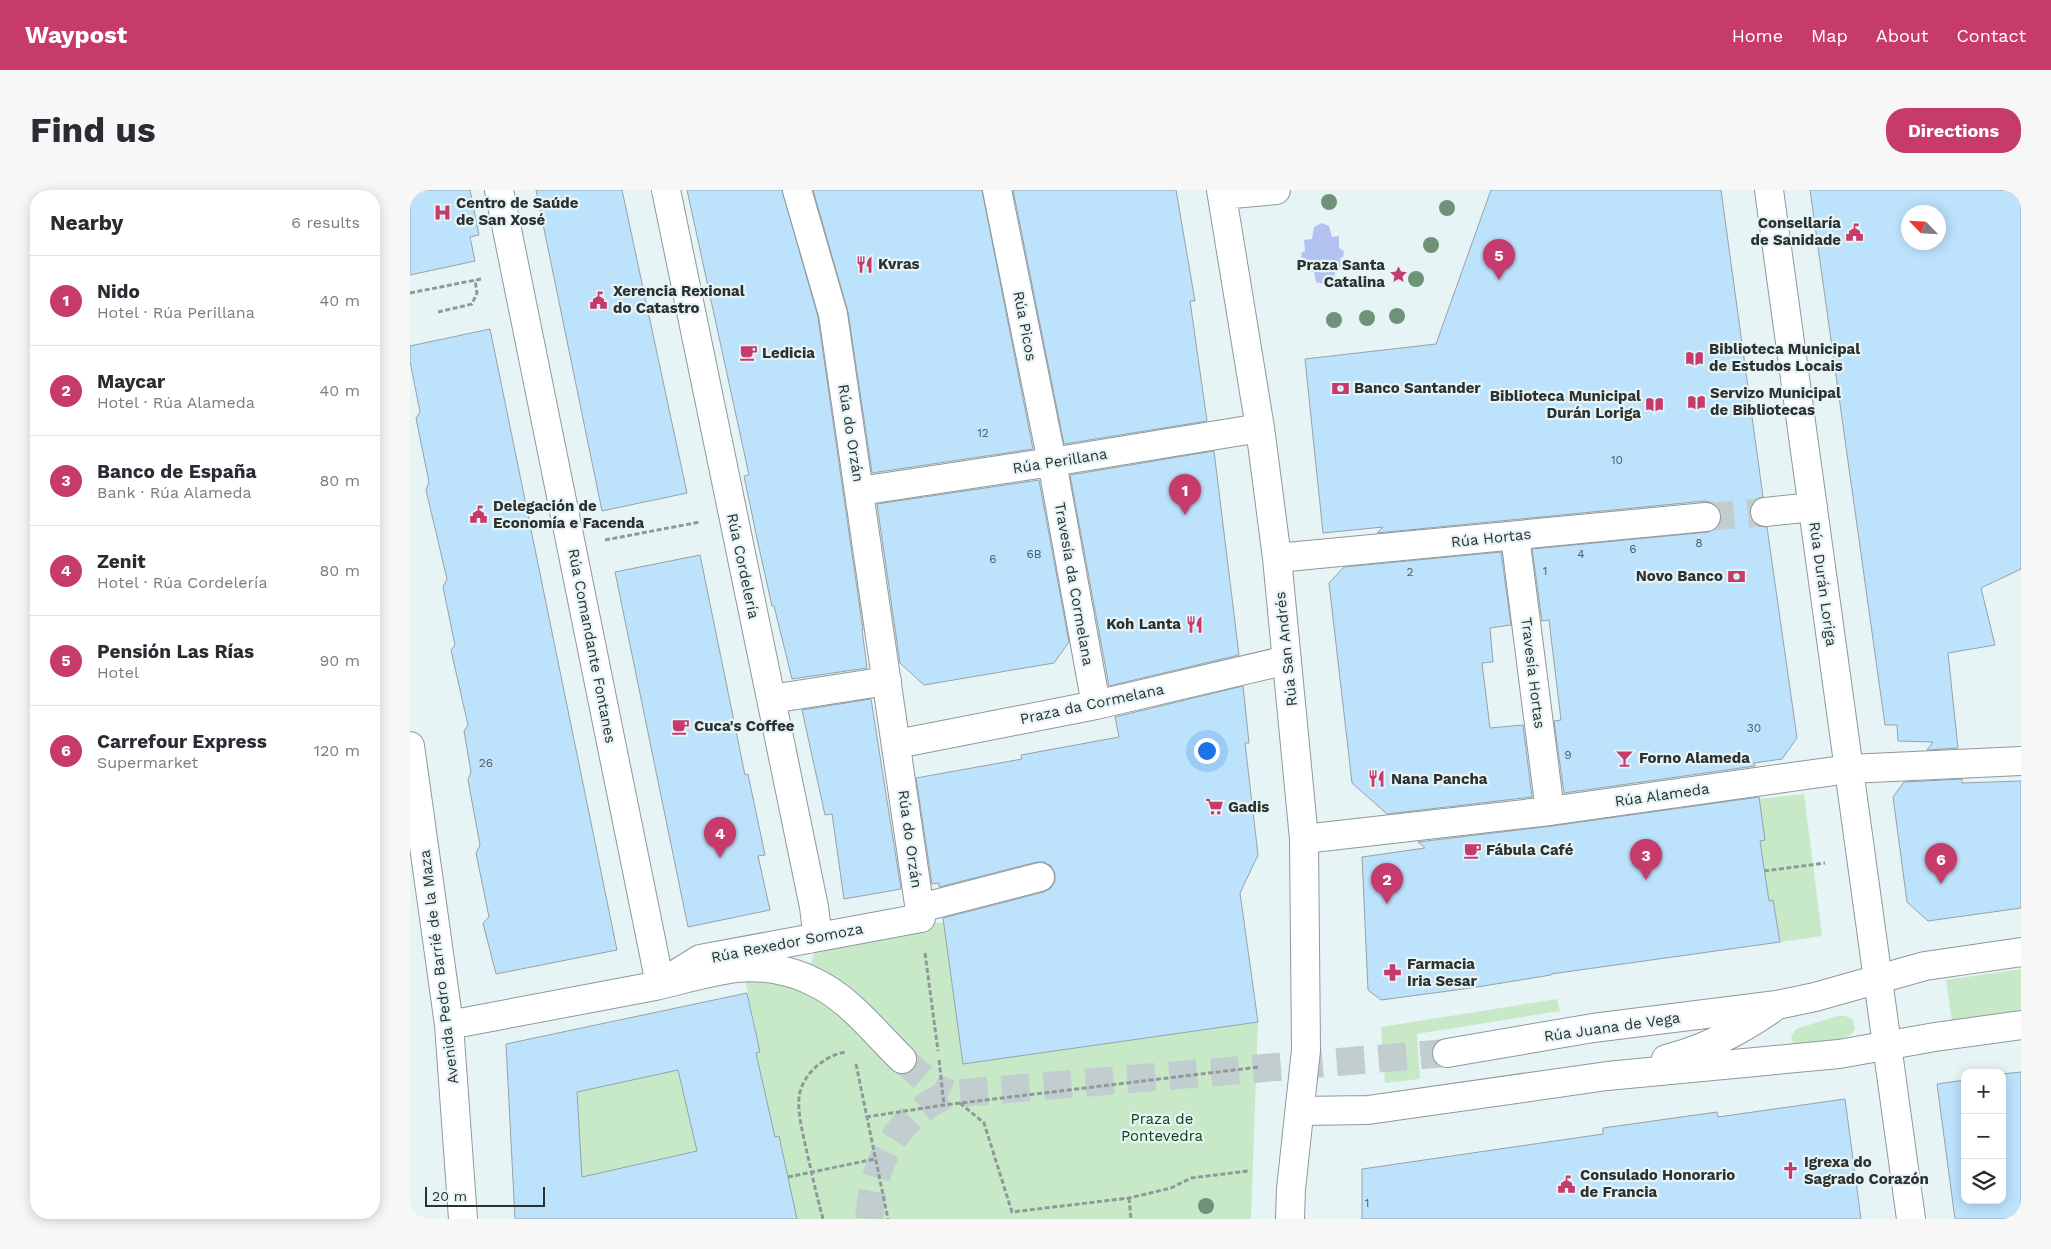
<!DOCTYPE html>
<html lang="en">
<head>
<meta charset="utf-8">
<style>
	:root { --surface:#fff; --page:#f7f7f7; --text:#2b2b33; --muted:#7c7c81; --line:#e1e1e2; --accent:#c73a6c }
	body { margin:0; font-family:"Work Sans",sans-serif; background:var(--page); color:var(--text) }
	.controls { position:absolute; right:15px; bottom:15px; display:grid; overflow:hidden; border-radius:10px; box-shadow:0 2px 12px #0003 }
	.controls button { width:45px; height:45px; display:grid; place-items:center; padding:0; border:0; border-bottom:1px solid var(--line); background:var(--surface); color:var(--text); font:25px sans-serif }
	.compass { position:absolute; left:1491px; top:15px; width:45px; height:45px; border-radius:50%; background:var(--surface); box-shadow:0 2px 12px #0003; rotate:295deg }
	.scale { position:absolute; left:15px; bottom:12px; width:120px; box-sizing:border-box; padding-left:5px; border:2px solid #2c3131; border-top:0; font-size:14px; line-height:18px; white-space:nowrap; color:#2c3131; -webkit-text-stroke:4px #e7f4f6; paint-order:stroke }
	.you { position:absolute; left:796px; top:560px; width:18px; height:18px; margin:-12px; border:4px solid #fff; border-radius:50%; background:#1a73e8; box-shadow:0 0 0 8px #1a73e833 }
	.badge { display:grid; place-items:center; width:32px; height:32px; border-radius:50%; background:var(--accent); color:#fff; font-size:16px; font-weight:700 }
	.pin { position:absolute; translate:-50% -41px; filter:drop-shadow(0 1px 2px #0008) }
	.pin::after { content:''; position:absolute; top:26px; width:18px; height:15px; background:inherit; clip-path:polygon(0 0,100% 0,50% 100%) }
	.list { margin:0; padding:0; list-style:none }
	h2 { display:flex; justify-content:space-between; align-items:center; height:65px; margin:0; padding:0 20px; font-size:21px }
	h2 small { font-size:16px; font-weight:400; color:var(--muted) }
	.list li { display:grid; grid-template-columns:32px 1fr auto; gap:15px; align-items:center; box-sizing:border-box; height:90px; padding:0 20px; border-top:1px solid var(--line) }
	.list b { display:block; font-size:19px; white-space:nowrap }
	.list p { margin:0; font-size:16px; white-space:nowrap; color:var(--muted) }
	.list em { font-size:16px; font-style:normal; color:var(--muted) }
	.icon { flex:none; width:28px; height:28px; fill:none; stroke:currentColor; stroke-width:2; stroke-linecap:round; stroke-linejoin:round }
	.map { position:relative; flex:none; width:1611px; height:1029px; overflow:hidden; border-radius:20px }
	header { display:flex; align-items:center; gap:30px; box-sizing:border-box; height:70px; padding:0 25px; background:var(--accent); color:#fff }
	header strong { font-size:24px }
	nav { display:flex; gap:28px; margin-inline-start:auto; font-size:18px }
	.intro { display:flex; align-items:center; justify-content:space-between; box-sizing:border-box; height:120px; padding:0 30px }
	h1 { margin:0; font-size:35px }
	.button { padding:12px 22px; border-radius:20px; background:var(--accent); color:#fff; font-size:18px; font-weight:700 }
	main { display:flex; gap:30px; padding:0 30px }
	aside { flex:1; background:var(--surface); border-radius:20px; box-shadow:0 2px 12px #0003 }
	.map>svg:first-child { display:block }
	.green { fill:#c8e9c8 }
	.water { fill:#b3c3f1 }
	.building { fill:#bde2fc; stroke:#98a1a8; fill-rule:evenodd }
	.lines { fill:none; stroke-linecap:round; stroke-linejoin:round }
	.minor-tunnel { stroke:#c2cdcf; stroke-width:28; stroke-dasharray:28 14; stroke-linecap:butt }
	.major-tunnel { stroke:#c2cdcf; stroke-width:28; stroke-dasharray:28 14; stroke-linecap:butt }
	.minor-casing { stroke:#8d999b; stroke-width:30 }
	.major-casing { stroke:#8d999b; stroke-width:30 }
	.path { stroke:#90999a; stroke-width:3; stroke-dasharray:5 2.5; stroke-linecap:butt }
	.minor { stroke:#fff; stroke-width:28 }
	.major { stroke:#fff; stroke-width:28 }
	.tree { fill:#6f9379 }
	.labels { text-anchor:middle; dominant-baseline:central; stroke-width:4.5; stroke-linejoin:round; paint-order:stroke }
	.number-label { font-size:12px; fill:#505d64 }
	.poi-label { font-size:15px; font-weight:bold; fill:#2c3131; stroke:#e7f4f6; text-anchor:start }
	.street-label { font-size:15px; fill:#2c3131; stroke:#e7f4f6 }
	.park-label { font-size:15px; fill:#0d4413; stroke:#e7f4f6 }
</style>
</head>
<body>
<header>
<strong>Waypost</strong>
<nav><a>Home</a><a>Map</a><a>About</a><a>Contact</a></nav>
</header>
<div class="intro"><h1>Find us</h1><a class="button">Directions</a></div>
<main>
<aside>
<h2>Nearby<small>6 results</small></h2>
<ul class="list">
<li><span class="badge">1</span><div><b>Nido</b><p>Hotel · Rúa Perillana</p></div><em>40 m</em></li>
<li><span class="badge">2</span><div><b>Maycar</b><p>Hotel · Rúa Alameda</p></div><em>40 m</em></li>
<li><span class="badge">3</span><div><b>Banco de España</b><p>Bank · Rúa Alameda</p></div><em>80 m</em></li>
<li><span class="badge">4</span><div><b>Zenit</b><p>Hotel · Rúa Cordelería</p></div><em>80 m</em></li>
<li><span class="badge">5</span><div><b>Pensión Las Rías</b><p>Hotel</p></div><em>90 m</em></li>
<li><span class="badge">6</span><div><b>Carrefour Express</b><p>Supermarket</p></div><em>120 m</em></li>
</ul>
</aside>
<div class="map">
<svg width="1611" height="1029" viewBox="0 0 1611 1029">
	<rect width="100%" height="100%" fill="#e7f4f6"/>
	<path class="green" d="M1394,604L1412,746L1370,752L1363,710L1359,711L1350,651L1349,609Z
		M534,732L553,874L848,832L841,1029H387L369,946L365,947L346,863L350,862L335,789L372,793L409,807L441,834L484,880L500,857L475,835L400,777L407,754Z
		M1611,779V821L1542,832L1536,790Z
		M1147,809L1150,821L1007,844L1010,889L975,893L971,837Z
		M1427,826H1435L1442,829L1445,838L1442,844C1429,851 1397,857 1383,853L1381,847L1386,839Z
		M268,880L275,909H279L290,961L172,987L167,902Z"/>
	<path class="water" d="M912,33L919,36L922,47L929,46V58L934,61L933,67L930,68L931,79L925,80L924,91L918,95L906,92L904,82H897L896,72L891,67L892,62L895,61L894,50L902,49L904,37Z"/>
	<path class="building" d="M0,0H60L69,45L60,47L65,71L0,85Z
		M126,0H212L277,303L192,321Z
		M277,0H372L408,127L453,440L452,439L457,478L382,489L364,416H362L348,353L334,286L339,285Z
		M403,0H572L623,259L462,283L438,122Z
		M603,0H766L785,111H780L797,231L654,254Z
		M1081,0H1311L1353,307L1346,309L1341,315L1340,324L1342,331L1348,336L1357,337L1387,548L1372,569L1344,573L1345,576L1154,603L1144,531L1151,530L1139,430L1132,431L1122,359L1298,342L1305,339L1310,333L1311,325L1309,318L1303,313L1295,311L967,343L973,337L913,343L895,169L1026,154Z
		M1400,0H1611V379L1571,398L1585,455L1538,463L1548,558L1517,560L1523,552L1488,551L1487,535H1475ZM1498,22H1528V52H1498Z
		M80,139L207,760L86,784L73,733L79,727L66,663L70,655L58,590L61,582L54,541L58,535L41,460L45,455L33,397L37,389L16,300L19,292L6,228L10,222L0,171V156Z
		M804,261L829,465L699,496L660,285Z
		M629,290L659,452L644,473L514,495L490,473L467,314Z
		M1091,362L1101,435L1080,438L1083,472L1072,473L1080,538L1113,535L1122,607L977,624L942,593L919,393L934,377Z
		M290,365L335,585L338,584L355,665L348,666L360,720L278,737L205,382Z
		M833,496L839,553H835L848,665L830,703L848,832L553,874L533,728L634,702L641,698L645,691V684L641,676L634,672H627L529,697V693L522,694L506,588L612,569L611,565L709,547L705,527Z
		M461,509L491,699L434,709L422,624L415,625L392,520Z
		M1552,589V593L1611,591V718L1518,731L1497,712L1483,607L1494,592Z
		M1349,607L1355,650L1350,651L1359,711L1363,710L1370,752L1141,784V785L1061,798L971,810L958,800L952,667L1015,658L1008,652L1142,636Z
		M337,803L350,862L346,863L365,947L369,946L387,1029H105L96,854ZM268,880L287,961L172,987L167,902Z
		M1611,882V1029H1545L1527,894L1555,890V1010H1592V884Z
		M1435,909L1451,1029H952V979L1193,944V938L1307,922L1308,927Z"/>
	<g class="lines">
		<path class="minor-tunnel" d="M1296,327L1355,322"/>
		<path class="major-tunnel" d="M492,869L524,897L539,904
			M459,1029C463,974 485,926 539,904L1037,863"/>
		<defs>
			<path id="minor" d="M89,0L250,794L290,769L511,728L423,124L387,0
				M256,0L404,717L407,741L399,749
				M587,0L642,272L686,515
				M811,0L850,238L867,368L894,649L896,860L881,999L880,1029
				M1359,0L1501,1029
				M812,5L866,0
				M450,301L642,272L850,238
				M1355,322L1403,317
				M1105,346L1140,621
				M867,368L1296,327
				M361,509L477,491
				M487,554L686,515L877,470
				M894,649L1140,621L1439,579L1611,571
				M510,718L630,687"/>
			<path id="major" d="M0,556L39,835L53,1029
				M39,835C107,822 176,809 245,796C272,790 299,781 326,778C352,775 381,780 404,792C440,809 464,842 492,869
				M1037,863L1183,838L1367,815L1405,807L1515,776L1611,762
				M1256,869C1296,859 1330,841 1363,818
				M890,921L958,920L1197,886L1429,864L1525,847L1611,835"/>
		</defs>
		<use href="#minor" class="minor-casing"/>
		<use href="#major" class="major-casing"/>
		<path class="path" d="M0,103L71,89
			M28,122L62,114L67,103L65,90
			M195,350L290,332
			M1354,681L1415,673
			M515,763L528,861
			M529,870L534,915
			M446,874L478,1029
			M550,913L574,933L602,1022L719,1008L761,998L781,988L838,981
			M456,927L534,915L849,877
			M378,987L465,969
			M719,1008L721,1029
			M413,1029C406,1003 400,976 394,949C391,935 388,922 389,907C392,884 415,865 436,862"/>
		<use href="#minor" class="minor"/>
		<use href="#major" class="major"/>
	</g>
	<g class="tree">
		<circle cx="919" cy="12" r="8"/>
		<circle cx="1037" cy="18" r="8"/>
		<circle cx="1021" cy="55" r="8"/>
		<circle cx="1006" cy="89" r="8"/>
		<circle cx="987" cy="126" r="8"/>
		<circle cx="957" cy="128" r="8"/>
		<circle cx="924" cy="130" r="8"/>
		<circle cx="796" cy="1016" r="8"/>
	</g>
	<defs>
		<symbol id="hospital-bare" viewBox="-9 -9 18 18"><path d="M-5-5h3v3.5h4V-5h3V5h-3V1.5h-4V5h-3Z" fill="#c73a6c" stroke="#e7f4f6" stroke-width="2.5" paint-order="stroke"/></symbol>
		<symbol id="civic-bare" viewBox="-9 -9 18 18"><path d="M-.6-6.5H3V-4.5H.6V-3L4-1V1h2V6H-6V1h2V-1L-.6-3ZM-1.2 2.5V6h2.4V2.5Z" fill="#c73a6c" stroke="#e7f4f6" stroke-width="2.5" paint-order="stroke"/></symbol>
		<symbol id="restaurant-bare" viewBox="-9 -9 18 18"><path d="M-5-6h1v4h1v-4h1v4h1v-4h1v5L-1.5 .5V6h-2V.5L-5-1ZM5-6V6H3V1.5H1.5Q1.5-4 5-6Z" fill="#c73a6c" stroke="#e7f4f6" stroke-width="2.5" paint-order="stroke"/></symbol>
		<symbol id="sight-bare" viewBox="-9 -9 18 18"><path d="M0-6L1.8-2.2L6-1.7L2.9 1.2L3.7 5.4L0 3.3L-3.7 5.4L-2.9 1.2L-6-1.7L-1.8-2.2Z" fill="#c73a6c" stroke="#e7f4f6" stroke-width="2.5" paint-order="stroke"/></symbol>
		<symbol id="cafe-bare" viewBox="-9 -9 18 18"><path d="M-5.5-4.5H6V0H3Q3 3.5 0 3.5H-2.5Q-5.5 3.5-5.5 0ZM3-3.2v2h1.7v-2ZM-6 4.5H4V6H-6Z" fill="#c73a6c" stroke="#e7f4f6" stroke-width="2.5" paint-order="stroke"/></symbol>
		<symbol id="library-bare" viewBox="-9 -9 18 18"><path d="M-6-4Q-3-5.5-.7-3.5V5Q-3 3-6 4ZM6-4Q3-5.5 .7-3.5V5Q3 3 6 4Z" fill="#c73a6c" stroke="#e7f4f6" stroke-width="2.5" paint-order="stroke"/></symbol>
		<symbol id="bank-bare" viewBox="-9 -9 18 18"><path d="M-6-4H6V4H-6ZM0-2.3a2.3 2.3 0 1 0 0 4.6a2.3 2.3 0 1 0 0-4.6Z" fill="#c73a6c" stroke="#e7f4f6" stroke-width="2.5" paint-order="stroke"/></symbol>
		<symbol id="bar-bare" viewBox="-9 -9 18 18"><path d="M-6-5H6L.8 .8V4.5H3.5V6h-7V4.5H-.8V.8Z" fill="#c73a6c" stroke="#e7f4f6" stroke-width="2.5" paint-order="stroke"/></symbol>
		<symbol id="supermarket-bare" viewBox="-9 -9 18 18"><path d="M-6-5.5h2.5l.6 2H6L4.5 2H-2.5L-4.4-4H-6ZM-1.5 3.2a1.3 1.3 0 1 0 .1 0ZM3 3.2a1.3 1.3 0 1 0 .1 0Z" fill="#c73a6c" stroke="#e7f4f6" stroke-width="2.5" paint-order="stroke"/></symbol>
		<symbol id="pharmacy-bare" viewBox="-9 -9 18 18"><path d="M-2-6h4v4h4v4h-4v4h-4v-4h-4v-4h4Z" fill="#c73a6c" stroke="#e7f4f6" stroke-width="2.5" paint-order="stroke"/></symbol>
		<symbol id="church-bare" viewBox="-9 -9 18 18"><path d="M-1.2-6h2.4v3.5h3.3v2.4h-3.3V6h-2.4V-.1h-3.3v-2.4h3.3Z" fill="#c73a6c" stroke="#e7f4f6" stroke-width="2.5" paint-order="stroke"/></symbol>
	</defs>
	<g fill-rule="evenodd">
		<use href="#hospital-bare" x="20" y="10" width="25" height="25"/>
		<use href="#civic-bare" x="1432" y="30" width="25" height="25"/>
		<use href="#restaurant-bare" x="442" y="62" width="25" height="25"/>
		<use href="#sight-bare" x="976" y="72" width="25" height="25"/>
		<use href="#civic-bare" x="176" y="98" width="25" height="25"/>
		<use href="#cafe-bare" x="326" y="150" width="25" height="25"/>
		<use href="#library-bare" x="1272" y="156" width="25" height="25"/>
		<use href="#bank-bare" x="918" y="186" width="25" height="25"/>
		<use href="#library-bare" x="1274" y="200" width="25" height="25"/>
		<use href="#library-bare" x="1232" y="202" width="25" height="25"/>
		<use href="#civic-bare" x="56" y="312" width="25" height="25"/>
		<use href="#bank-bare" x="1314" y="374" width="25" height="25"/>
		<use href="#restaurant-bare" x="772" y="422" width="25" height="25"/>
		<use href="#cafe-bare" x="258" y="524" width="25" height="25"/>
		<use href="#bar-bare" x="1202" y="556" width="25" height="25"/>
		<use href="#restaurant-bare" x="954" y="576" width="25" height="25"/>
		<use href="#supermarket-bare" x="792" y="604" width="25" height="25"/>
		<use href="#cafe-bare" x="1050" y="648" width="25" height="25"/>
		<use href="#pharmacy-bare" x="970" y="770" width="25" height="25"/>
		<use href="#church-bare" x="1368" y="968" width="25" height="25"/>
		<use href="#civic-bare" x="1144" y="982" width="25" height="25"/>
	</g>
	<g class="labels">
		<g class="number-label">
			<text x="573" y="243">12</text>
			<text x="1207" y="270">10</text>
			<text x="1289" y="353">8</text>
			<text x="1223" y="359">6</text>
			<text x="624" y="364">6B</text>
			<text x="1171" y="364">4</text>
			<text x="583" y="369">6</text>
			<text x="1135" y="381">1</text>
			<text x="1000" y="382">2</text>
			<text x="1344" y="538">30</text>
			<text x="1158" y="565">9</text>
			<text x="76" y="573">26</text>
			<text x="957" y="1013">1</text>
		</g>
		<g class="poi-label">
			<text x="46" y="13">Centro de Saúde<tspan x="46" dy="17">de San Xosé</tspan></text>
			<text x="1431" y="33" text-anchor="end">Consellaría<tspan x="1431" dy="17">de Sanidade</tspan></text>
			<text x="468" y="74">Kvras</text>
			<text x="975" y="75" text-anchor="end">Praza Santa<tspan x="975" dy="17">Catalina</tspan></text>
			<text x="203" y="101">Xerencia Rexional<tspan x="203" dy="17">do Catastro</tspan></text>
			<text x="1299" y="159">Biblioteca Municipal<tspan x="1299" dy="17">de Estudos Locais</tspan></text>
			<text x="352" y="163">Ledicia</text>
			<text x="944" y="198">Banco Santander</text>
			<text x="1300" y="203">Servizo Municipal<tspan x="1300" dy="17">de Bibliotecas</tspan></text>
			<text x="1231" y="206" text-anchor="end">Biblioteca Municipal<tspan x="1231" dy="17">Durán Loriga</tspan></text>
			<text x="83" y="316">Delegación de<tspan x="83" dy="17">Economía e Facenda</tspan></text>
			<text x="1313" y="386" text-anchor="end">Novo Banco</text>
			<text x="771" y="434" text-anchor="end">Koh Lanta</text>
			<text x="284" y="536">Cuca's Coffee</text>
			<text x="1229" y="568">Forno Alameda</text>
			<text x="981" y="589">Nana Pancha</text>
			<text x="818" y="617">Gadis</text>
			<text x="1076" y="660">Fábula Café</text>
			<text x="997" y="774">Farmacia<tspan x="997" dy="17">Iria Sesar</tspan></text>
			<text x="1394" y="972">Igrexa do<tspan x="1394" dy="17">Sagrado Corazón</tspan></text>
			<text x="1170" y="985">Consulado Honorario<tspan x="1170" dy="17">de Francia</tspan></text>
		</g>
		<g class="street-label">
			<text transform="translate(615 136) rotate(79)">Rúa Picos</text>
			<text transform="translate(441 243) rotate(81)">Rúa do Orzán</text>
			<text transform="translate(650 271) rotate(-9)">Rúa Perillana</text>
			<text transform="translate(1081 348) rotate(-6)">Rúa Hortas</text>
			<text transform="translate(333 376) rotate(78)">Rúa Cordelería</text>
			<text transform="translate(664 394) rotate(80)">Travesía da Cormelana</text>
			<text transform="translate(1413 394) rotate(82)">Rúa Durán Loriga</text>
			<text transform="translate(182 456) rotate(79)">Rúa Comandante Fontanes</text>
			<text transform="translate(876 459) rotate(-96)">Rúa San Andrés</text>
			<text transform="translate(1123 483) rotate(83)">Travesía Hortas</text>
			<text transform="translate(682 514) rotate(-12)">Praza da Cormelana</text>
			<text transform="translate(1252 605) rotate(-8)">Rúa Alameda</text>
			<text transform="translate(500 649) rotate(82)">Rúa do Orzán</text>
			<text transform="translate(377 753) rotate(-11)">Rúa Rexedor Somoza</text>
			<text transform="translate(29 777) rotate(-97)">Avenida Pedro Barrié de la Maza</text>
			<text transform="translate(1202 837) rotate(-8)">Rúa Juana de Vega</text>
		</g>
		<g class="park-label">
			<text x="752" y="929">Praza de<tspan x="752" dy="17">Pontevedra</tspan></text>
		</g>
	</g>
</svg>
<div class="controls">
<button>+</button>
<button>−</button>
<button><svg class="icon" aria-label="layers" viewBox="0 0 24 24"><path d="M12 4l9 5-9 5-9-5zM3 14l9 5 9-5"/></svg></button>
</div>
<svg class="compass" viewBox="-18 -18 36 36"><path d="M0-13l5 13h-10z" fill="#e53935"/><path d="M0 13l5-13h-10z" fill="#7c7c81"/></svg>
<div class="scale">20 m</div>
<div class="you"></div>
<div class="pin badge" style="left:775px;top:325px">1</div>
<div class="pin badge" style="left:977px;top:714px">2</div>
<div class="pin badge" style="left:1236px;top:690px">3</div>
<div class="pin badge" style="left:310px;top:668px">4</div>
<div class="pin badge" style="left:1089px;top:90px">5</div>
<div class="pin badge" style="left:1531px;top:694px">6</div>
</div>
</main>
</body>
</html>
